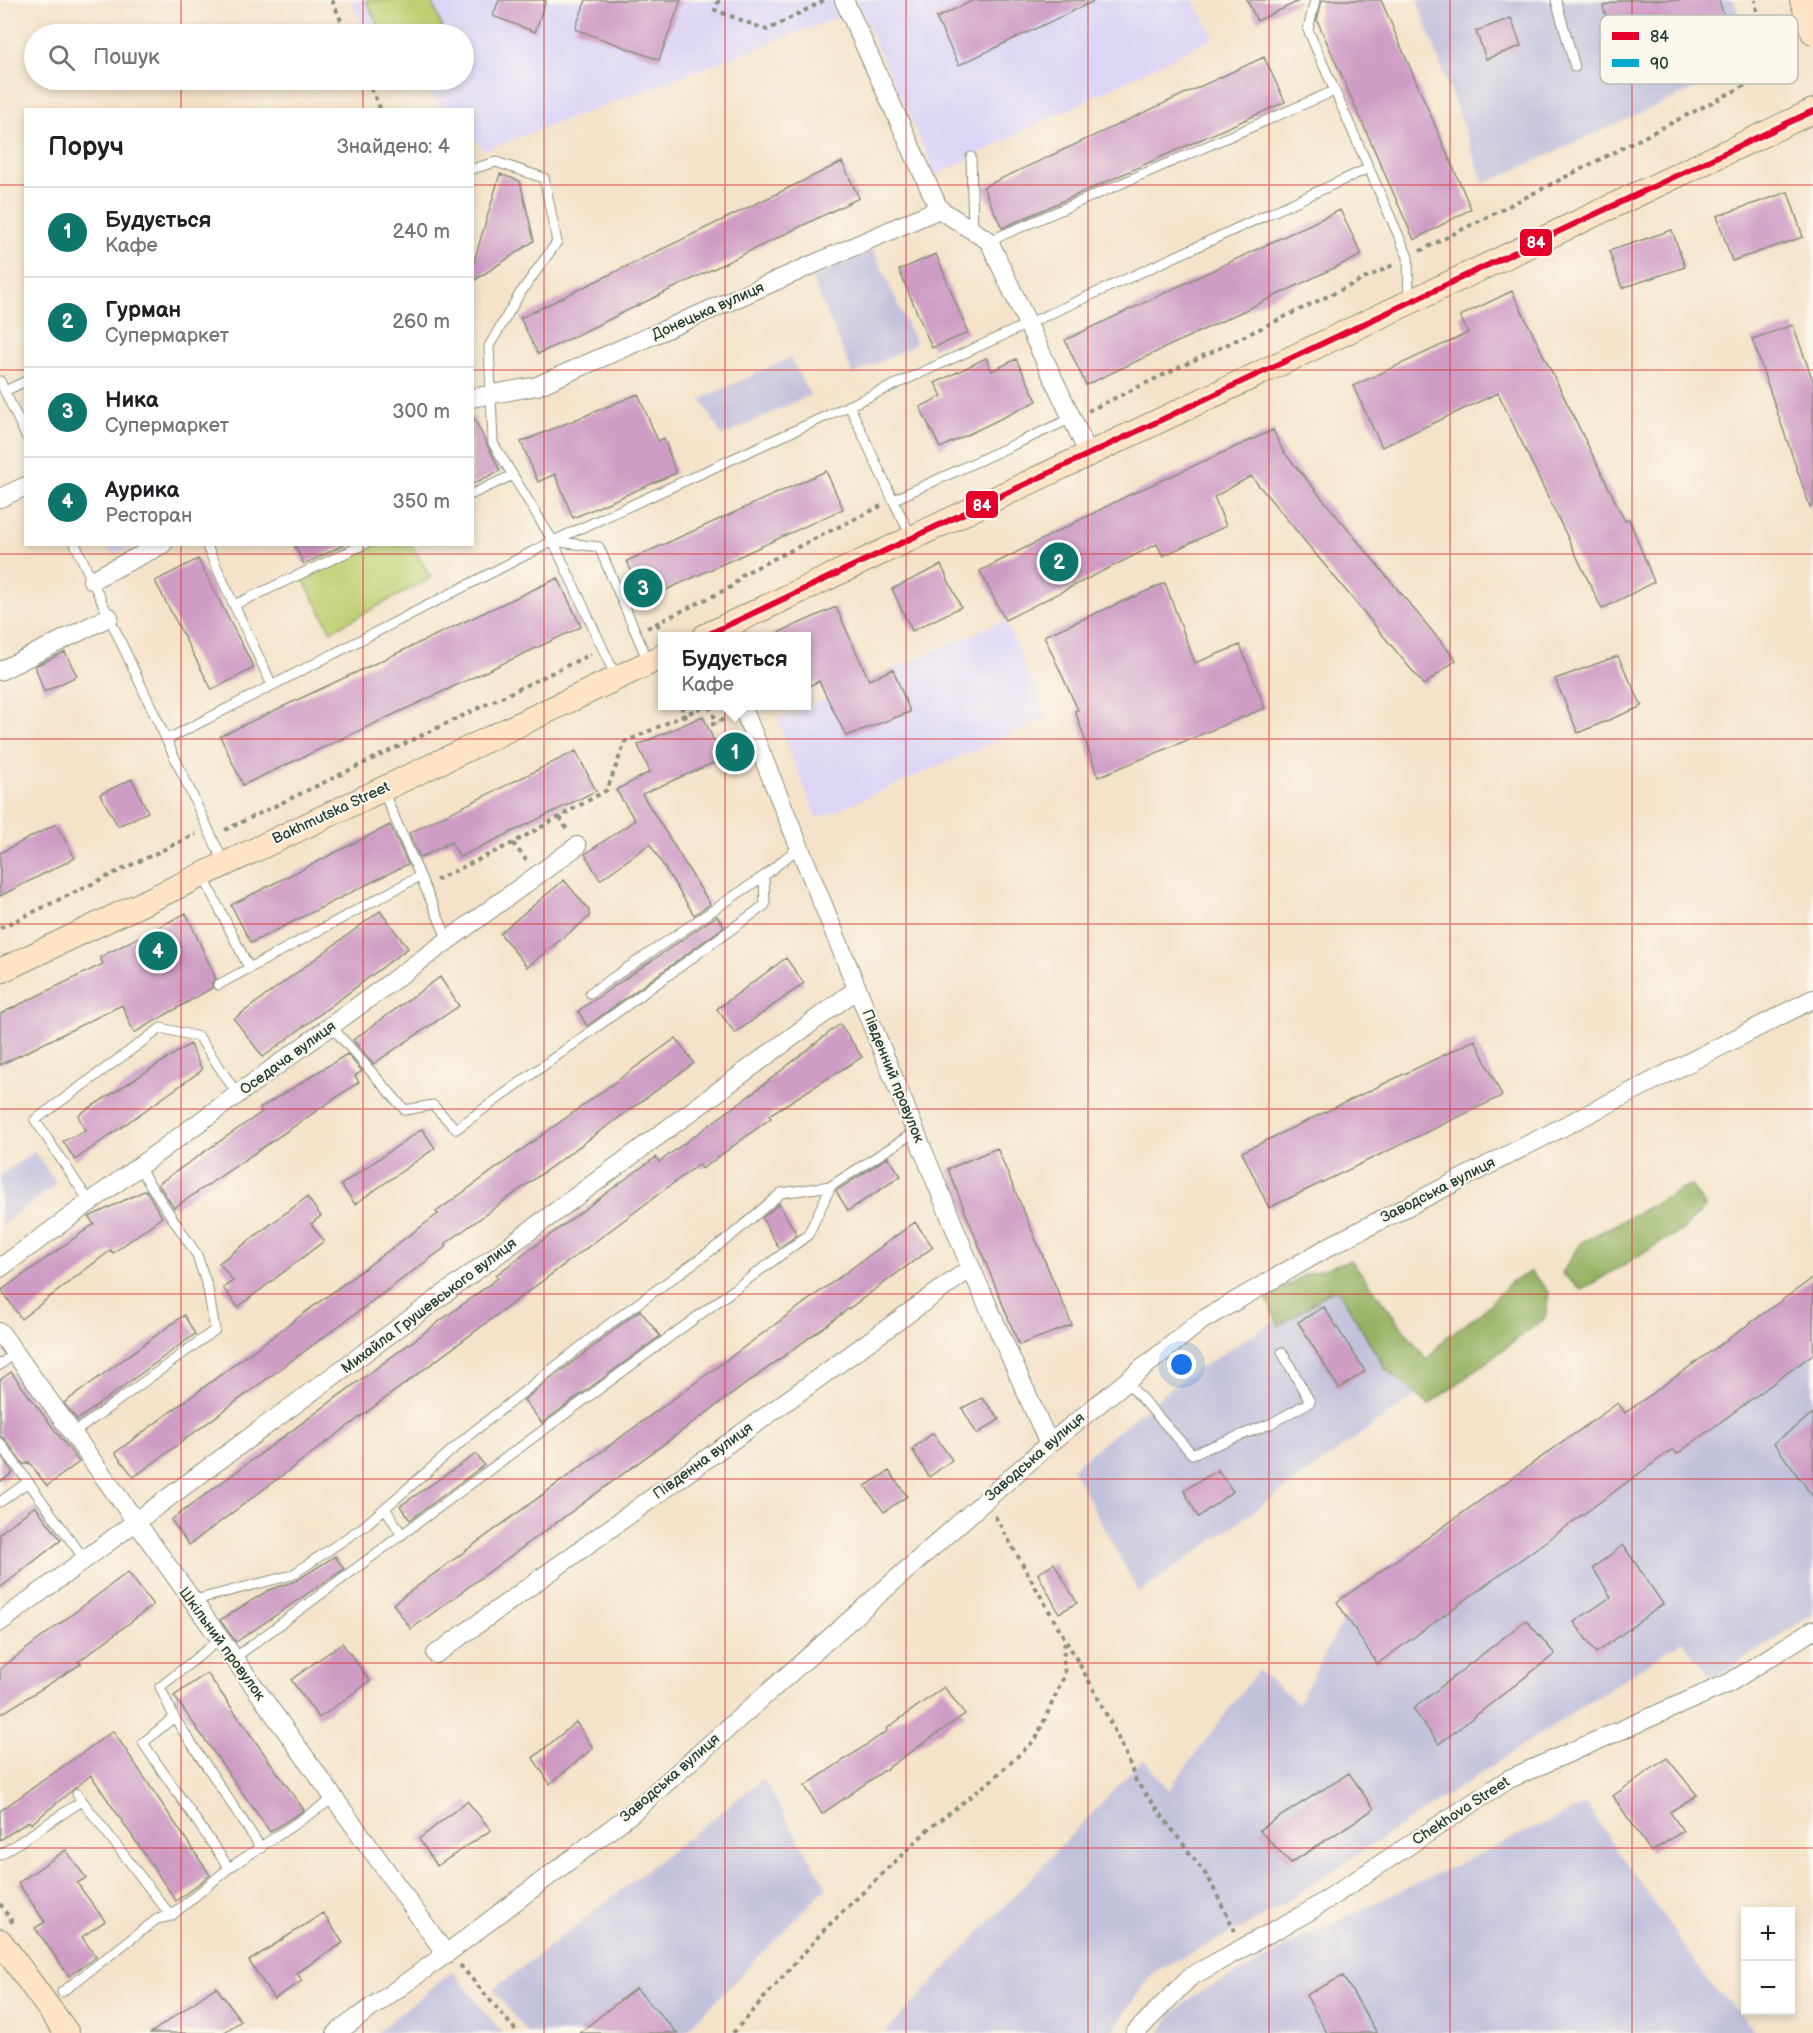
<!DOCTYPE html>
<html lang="uk">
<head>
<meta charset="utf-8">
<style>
	:root { --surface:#fff; --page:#f2f2f2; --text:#202124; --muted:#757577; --line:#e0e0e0; --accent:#0f766e }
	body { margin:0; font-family:"Balsamiq Sans",sans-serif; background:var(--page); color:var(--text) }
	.controls { position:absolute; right:18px; bottom:18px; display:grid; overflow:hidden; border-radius:0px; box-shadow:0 3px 9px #0003 }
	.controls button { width:54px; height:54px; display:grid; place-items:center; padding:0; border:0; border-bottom:2px solid var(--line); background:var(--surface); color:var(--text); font:30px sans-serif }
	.you { position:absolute; left:1182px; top:1365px; width:21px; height:21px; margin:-15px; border:4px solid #fff; border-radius:50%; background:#1a73e8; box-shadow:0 0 0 9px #1a73e833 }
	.badge { display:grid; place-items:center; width:39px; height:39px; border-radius:50%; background:var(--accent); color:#fff; font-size:20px; font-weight:700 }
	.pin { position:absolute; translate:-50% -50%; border:3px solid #fff; box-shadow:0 2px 6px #0006 }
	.popup { position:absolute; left:658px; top:632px; width:153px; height:78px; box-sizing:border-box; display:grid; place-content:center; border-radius:0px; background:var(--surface); filter:drop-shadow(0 2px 4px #0005); font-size:20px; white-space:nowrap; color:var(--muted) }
	.popup b { font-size:22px; color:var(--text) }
	.popup::after { content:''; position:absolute; left:50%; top:100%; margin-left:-12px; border:12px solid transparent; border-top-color:var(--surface) }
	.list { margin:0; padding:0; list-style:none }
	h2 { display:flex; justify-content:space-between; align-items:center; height:78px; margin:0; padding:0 24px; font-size:26px }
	h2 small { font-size:20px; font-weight:400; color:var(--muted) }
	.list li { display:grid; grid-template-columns:39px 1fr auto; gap:18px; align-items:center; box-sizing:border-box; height:90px; padding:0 24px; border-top:2px solid var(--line) }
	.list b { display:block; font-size:22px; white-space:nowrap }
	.list p { margin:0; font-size:20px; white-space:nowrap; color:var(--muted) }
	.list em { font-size:20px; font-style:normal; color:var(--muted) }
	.icon { flex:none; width:33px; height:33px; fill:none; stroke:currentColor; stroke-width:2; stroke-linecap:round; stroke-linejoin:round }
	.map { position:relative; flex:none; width:1813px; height:2033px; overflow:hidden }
	.search { position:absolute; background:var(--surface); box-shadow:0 3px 9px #0003; left:24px; top:24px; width:450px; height:66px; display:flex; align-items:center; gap:15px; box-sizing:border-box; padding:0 21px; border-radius:33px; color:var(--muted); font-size:22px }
	.panel { position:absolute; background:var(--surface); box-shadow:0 3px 9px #0003; left:24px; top:108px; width:450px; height:438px; border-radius:0px }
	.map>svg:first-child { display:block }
	.built { fill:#dcd5f6 }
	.industrial { fill:#c2c1dc }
	.green { fill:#bed072; stroke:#6e8653; stroke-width:1.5 }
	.forest { fill:#96b264; stroke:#5a784c; stroke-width:1.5 }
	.building { fill:#cf9cc5 }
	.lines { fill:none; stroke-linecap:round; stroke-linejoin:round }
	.lane-casing { stroke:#8a907e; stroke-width:11 }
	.street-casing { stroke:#8a907e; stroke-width:20 }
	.secondary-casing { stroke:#8a907e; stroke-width:26 }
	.path { stroke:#8a907e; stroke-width:4; stroke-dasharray:4.5 4.5; stroke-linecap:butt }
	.lane { stroke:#fff; stroke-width:9 }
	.street { stroke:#fff; stroke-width:18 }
	.secondary { stroke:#fee4c5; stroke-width:24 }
	.bus-1-casing { stroke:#fbf7ec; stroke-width:10 }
	.bus-1 { stroke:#e4002b; stroke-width:6 }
	.grid { fill:none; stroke:#d62828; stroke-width:1.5; stroke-opacity:0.55 }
	.labels { text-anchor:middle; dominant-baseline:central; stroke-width:4.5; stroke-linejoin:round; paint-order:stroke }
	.street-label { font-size:15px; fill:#1f3d34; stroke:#fbf7ec }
	.key { fill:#fbf7ec; stroke:#b9bfb5; stroke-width:1.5 }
	.key-label { font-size:16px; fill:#1f3d34 }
	.line-badge { stroke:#fbf7ec; stroke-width:2 }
	.badge-label { font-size:16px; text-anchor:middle; font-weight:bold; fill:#fff }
</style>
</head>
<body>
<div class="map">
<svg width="1813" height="2033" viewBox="0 0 1813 2033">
	<rect width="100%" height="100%" fill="#fbf7ec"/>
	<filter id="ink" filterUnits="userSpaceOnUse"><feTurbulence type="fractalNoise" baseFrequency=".0167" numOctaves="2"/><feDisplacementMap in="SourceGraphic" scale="12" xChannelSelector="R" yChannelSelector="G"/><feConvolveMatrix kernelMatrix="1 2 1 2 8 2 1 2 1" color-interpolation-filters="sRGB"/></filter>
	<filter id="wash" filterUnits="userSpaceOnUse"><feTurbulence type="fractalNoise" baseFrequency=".008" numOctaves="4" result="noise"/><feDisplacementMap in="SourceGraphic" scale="24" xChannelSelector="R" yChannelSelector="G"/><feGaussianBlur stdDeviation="1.35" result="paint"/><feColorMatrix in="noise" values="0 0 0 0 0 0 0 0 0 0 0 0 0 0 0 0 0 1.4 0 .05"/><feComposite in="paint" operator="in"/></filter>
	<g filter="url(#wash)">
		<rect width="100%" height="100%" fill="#f4e3c9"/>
		<path class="built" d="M350,0H837L844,15L485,150L473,138L472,110L444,109L414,80H464V34H369L363,29Z
			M856,0H1193L1214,37L936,175Z
			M107,545H134L113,555Z
			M1005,620L1048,718L817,819L777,720Z"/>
		<path class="industrial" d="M1417,0H1734L1753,62L1484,184Z
			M873,249L916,344L853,375L812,279Z
			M790,358L810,395L722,436L701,399Z
			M34,1151L57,1184L0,1226V1176Z
			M1346,1275L1430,1385L1139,1593L1072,1468L1181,1380Z
			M1813,1278V1614L1713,1679L1682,1641L1258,1920L1153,1972L1111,2033H885L1143,1759L1169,1790L1258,1670L1298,1703L1348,1612Z
			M763,1779L827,1887L684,2033H528L493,1990Z
			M1586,1804L1708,1981L1758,2033H1160L1173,2014L1197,1993L1253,1966L1305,1936Z
			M453,1971L502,2033H376Z"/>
		<path class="green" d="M366,0H431L445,34H382Z
			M411,544L431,578L331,631L302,577L368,545Z"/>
		<path class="forest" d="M1691,1185L1705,1207L1684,1229L1581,1290L1562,1273L1580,1243Z
			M1351,1260L1427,1360L1445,1338L1480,1314L1511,1282L1531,1272L1549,1292L1545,1318L1429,1405L1385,1368L1338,1290L1330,1292L1279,1326L1266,1298L1305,1275Z"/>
		<g id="blocks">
			<path class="building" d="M499,0H546L535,32L493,16Z
				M586,0H681L659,60L575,29Z
				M974,0H1096L959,65L936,18Z
				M1247,0H1301L1257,21Z
				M1322,0H1381L1471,209L1414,240L1317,20Z
				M1622,0H1719L1728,30L1619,62L1603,6Z
				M1511,18L1521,46L1486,59L1476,31Z
				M1264,57L1285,102L1002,228L983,187Z
				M842,162L859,198L538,354L520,318Z
				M500,174L520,181L534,241L472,282V268Z
				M1788,192L1803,237L1732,261L1717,216Z
				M1340,210L1362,255L1086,385L1065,340Z
				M1672,230L1685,267L1622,288L1609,251Z
				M936,254L968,333L932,348L899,270Z
				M1512,291L1625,521L1629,519L1654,582L1602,609L1498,393L1382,447L1353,386L1468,333L1460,316Z
				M1793,325L1813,381V506L1810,507L1752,339Z
				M986,358L992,371L1016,359L1037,401L940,448L920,407L942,396L935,383Z
				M638,394L658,441L664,438L676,473L573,518L555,474L538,482L521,442Z
				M472,414L500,471L472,484Z
				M1273,430L1283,451L1456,660L1424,685L1251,476L1214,497L1226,526L1163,556L1157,544L1005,620L980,571L1129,495Z
				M826,471L843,509L644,600L627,561Z
				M294,544H346L304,564Z
				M198,559L254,668L212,690L155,581Z
				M941,565L961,607L912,631L892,589Z
				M558,578L581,627L243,785L220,736Z
				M1165,583L1195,663L1240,645L1265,708L1098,777L1075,711L1078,710L1044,636Z
				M836,607L869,680L893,669L910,712L846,736L819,681L807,687V636H771Z
				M65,652L77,676L44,692L35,666Z
				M1618,656L1642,706L1578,733L1555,679Z
				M703,716L722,759L642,794L710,904L694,915L650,844L600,880L585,854L635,820L616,790L650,772L638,745Z
				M740,740L746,757L730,764L723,746Z
				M576,751L596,791L460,857L451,842L420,858L409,833Z
				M132,779L148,812L118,826L100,794Z
				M56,824L75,858L0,896V853Z
				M390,825L408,864L251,943L231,905Z
				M564,880L589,910V917L527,967L500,933Z
				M380,911L408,948L263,1057L234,1019Z
				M186,913L216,979L212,982V988L134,1033L122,1005L0,1065V1014L103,964L100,957Z
				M717,916L724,927L587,1026L578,1011Z
				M786,958L804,983L735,1033L717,1009Z
				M440,977L459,1006L373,1064L353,1040Z
				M840,1024L862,1057L769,1115L771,1118L702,1169L699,1164L189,1545L171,1520L498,1278L496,1275L620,1183L656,1157L659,1162L754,1092Z
				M676,1038L694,1063L445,1244L447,1246L134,1477L115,1453L438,1214L436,1212Z
				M1475,1040L1502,1096L1269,1208L1242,1152Z
				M190,1044L202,1070L75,1160L63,1141L85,1131L78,1115Z
				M347,1054L362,1071L355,1076L359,1082L174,1208L158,1184L262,1112L260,1108Z
				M422,1129L435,1148L355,1204L341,1185Z
				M997,1148L1072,1325L1019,1345L948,1169Z
				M888,1157L901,1176L848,1211L836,1191Z
				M146,1190L162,1217L113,1253L111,1250L21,1319L2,1290L94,1224L89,1217Z
				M307,1197L321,1216L311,1224L324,1241L238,1307L223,1288L233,1281L219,1263Z
				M779,1204L797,1235L779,1248L762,1218Z
				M915,1222L933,1247L411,1629L393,1604Z
				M1813,1278V1354L1677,1454L1673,1449L1377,1664L1337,1602L1618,1403L1625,1413Z
				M1324,1307L1365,1371L1339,1389L1298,1322Z
				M640,1310L660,1336L542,1423L524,1400Z
				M184,1315L195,1334L77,1420L64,1403Z
				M11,1372L79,1462L47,1486L29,1462L24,1465L5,1439L0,1436V1380Z
				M982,1398L1000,1419L977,1434L962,1408Z
				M1813,1414V1497L1774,1443Z
				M933,1433L952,1460L929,1477L912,1449Z
				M0,1454L13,1473L0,1482Z
				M476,1454L484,1465L410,1520L400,1506Z
				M1218,1470L1233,1491L1198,1517L1184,1490Z
				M889,1471L907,1496L884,1512L865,1486Z
				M35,1506L61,1540L0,1588V1533Z
				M1623,1545L1663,1604L1596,1653L1574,1622L1611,1597L1593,1568Z
				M335,1556L344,1569L236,1642L220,1620L269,1590L296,1581Z
				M1054,1563L1077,1603L1059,1613L1038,1574Z
				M128,1572L153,1605L78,1662L81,1664L0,1715V1669Z
				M1526,1620L1555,1654L1439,1744L1413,1709Z
				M342,1643L370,1681L319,1718L291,1680Z
				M207,1673L304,1810L270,1832L174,1696Z
				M944,1687L965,1714L822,1814L805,1786L887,1731L886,1729Z
				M576,1722L593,1748L550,1784L533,1758Z
				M113,1731L210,1875L176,1901L91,1775L31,1824L29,1821L0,1840V1811Z
				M1667,1758L1697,1795L1670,1812L1683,1831L1651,1852L1613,1796Z
				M1349,1773L1374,1809L1291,1863L1259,1830Z
				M467,1801L491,1830L437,1866L419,1839Z
				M66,1850L86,1878L77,1883L105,1921L82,1937L96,1957L69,1976L35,1928L45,1922L18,1883Z
				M323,1913L343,1943L297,1973L302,1981L274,1999L249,1961Z
				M1343,1976L1377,2033H1327L1306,1995Z
				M216,1987L241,2021L223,2033H151Z
				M636,1988L677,2033H579Z"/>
		</g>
	</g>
	<g filter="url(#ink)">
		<use href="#blocks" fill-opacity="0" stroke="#8a907e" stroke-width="1.5"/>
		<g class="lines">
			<defs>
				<path id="lane" d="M1315,0L1308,30L1408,257L1409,299
					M1556,0L1575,67
					M971,157L973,230
					M472,169L496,162L544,178L557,242L519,295L489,346L493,443L553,541L599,547L648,661
					M989,241L1334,91
					M0,381L26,436
					M5,391L26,381
					M849,405L893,500
					M472,494L513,475
					M911,536L893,500L1072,418
					M553,541L616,677
					M75,544L224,863
					M206,544L234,605
					M272,685L234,605L365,544
					M166,740L553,541L1369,168
					M383,791L448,940
					M203,876L249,968
					M218,985L420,876
					M590,993L764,876L799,847
					M331,1026L405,1110L433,1105L456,1129L765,905L764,876
					M91,1204L35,1120L161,1028L199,1037L238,1095
					M0,1365L14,1353
					M1125,1380L1192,1454L1270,1424L1310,1402L1282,1352
					M72,1434L215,1330L208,1289L197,1255L139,1168
					M0,1443L85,1560
					M0,1502L28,1482
					M385,1508L402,1535
					M191,1601L292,1575L363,1527L473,1432L608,1325L731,1236L781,1193L831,1186L915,1132
					M233,1659L808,1235L831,1186
					M174,1717L160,1687L219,1640
					M77,1794L171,1916
					M0,1855L82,1801
					M229,1868L143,1743L174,1717L261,1848
					M62,1992L157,1919L171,1916L229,1868L334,1798"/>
				<path id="street" d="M844,0L939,209L989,241L1089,455
					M472,398L537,386L939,209
					M0,498L26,486
					M92,580L163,544
					M0,671L109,617
					M742,706L971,1268L1049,1444
					M0,1268L577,846
					M0,1332L446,1954
					M0,1622L857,989
					M436,1654L971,1268
					M336,2033L446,1954L632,1813L1049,1444L1201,1321L1332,1245L1813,999
					M1135,2033L1190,1977L1308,1912L1509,1779L1729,1683L1813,1630"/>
				<path id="secondary" d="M1802,0L1813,32
					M705,636L1813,111
					M0,971L663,656
					M0,1941L67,2033"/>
			</defs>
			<use href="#lane" class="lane-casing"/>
			<use href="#street" class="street-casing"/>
			<use href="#secondary" class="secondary-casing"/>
			<path class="path" d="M332,0L347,34
				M719,0L715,10L767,30L825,0
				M367,80L381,110
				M1420,251L1756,80L1766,66L1755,0
				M1088,411L1395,264
				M657,623L663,636
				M647,628L733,586L743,574L881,506
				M681,706L687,720
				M709,706L717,723
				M711,725L727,718
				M560,817L567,830
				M225,830L591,654
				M513,843L526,860
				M436,880L511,844L607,790L625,742L704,706
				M0,928L196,834
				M995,1516L1093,1688L1126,1754L1136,1781L1209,1879L1235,1931
				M0,1904L13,1923
				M460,1965L518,2033
				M733,2033L825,1929L931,1827L993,1779L1036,1739L1065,1674L1063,1660L1065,1640"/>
			<use href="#lane" class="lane"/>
			<use href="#street" class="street"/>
			<use href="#secondary" class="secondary"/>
			<defs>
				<path id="bus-1" d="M705,636L1813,111"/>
			</defs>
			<use href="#bus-1" class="bus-1-casing"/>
			<use href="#bus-1" class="bus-1"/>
		</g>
	</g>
	<path class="grid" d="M181,0V34M363,0V34M544,0V2033M725,0V2033M906,0V2033M1088,0V2033M1269,0V2033M1450,0V2033M1632,0V2033M181,80V110M363,80V110M0,185H26M472,185H1813M0,370H26M472,370H1813M181,544V2033M363,544V2033M0,554H1813M0,739H1813M0,924H1813M0,1109H1813M0,1294H1813M0,1479H1813M0,1663H1813M0,1848H1813"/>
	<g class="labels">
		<g class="street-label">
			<text transform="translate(708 311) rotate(-24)">Донецька вулиця</text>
			<text transform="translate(331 813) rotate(-25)">Bakhmutska Street</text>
			<text transform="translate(288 1058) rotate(-36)">Оседача вулиця</text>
			<text transform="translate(893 1076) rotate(68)">Південний провулок</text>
			<text transform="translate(1438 1190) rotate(-27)">Заводська вулиця</text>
			<text transform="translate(429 1306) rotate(-37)">Михайла Грушевського вулиця</text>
			<text transform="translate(1035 1457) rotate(-41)">Заводська вулиця</text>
			<text transform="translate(703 1461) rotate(-36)">Південна вулиця</text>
			<text transform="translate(222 1644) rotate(54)">Шкільний провулок</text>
			<text transform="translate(670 1778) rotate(-41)">Заводська вулиця</text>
			<text transform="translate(1461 1811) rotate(-33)">Chekhova Street</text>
		</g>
	</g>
	<rect x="1600" y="15" width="198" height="69" rx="9" class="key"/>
	<rect x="1612" y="32" width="27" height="8" fill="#e4002b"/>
	<rect x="1612" y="59" width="27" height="8" fill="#00a9ce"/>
	<g class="key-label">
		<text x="1650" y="42">84</text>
		<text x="1650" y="69">90</text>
	</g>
	<g class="line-badge">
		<rect x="1519" y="228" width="34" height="29" rx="6" fill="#e4002b"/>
		<rect x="965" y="490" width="34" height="29" rx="6" fill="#e4002b"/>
	</g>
	<g class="badge-label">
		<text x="1536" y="248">84</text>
		<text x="982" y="511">84</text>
	</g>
</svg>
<div class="controls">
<button>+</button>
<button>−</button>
</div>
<div class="you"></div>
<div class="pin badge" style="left:735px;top:752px">1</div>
<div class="popup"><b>Будується</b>Кафе</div>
<div class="pin badge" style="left:1059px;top:562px">2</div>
<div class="pin badge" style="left:643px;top:588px">3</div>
<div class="pin badge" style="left:158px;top:951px">4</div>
<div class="search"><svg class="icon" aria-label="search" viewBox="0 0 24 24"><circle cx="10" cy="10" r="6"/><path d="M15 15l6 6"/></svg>Пошук</div>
<section class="panel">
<h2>Поруч<small>Знайдено: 4</small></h2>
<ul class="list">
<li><span class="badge">1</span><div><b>Будується</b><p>Кафе</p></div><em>240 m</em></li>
<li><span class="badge">2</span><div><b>Гурман</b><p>Супермаркет</p></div><em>260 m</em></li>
<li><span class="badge">3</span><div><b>Ника</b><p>Супермаркет</p></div><em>300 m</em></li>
<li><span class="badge">4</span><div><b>Аурика</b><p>Ресторан</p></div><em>350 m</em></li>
</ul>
</section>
</div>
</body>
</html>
